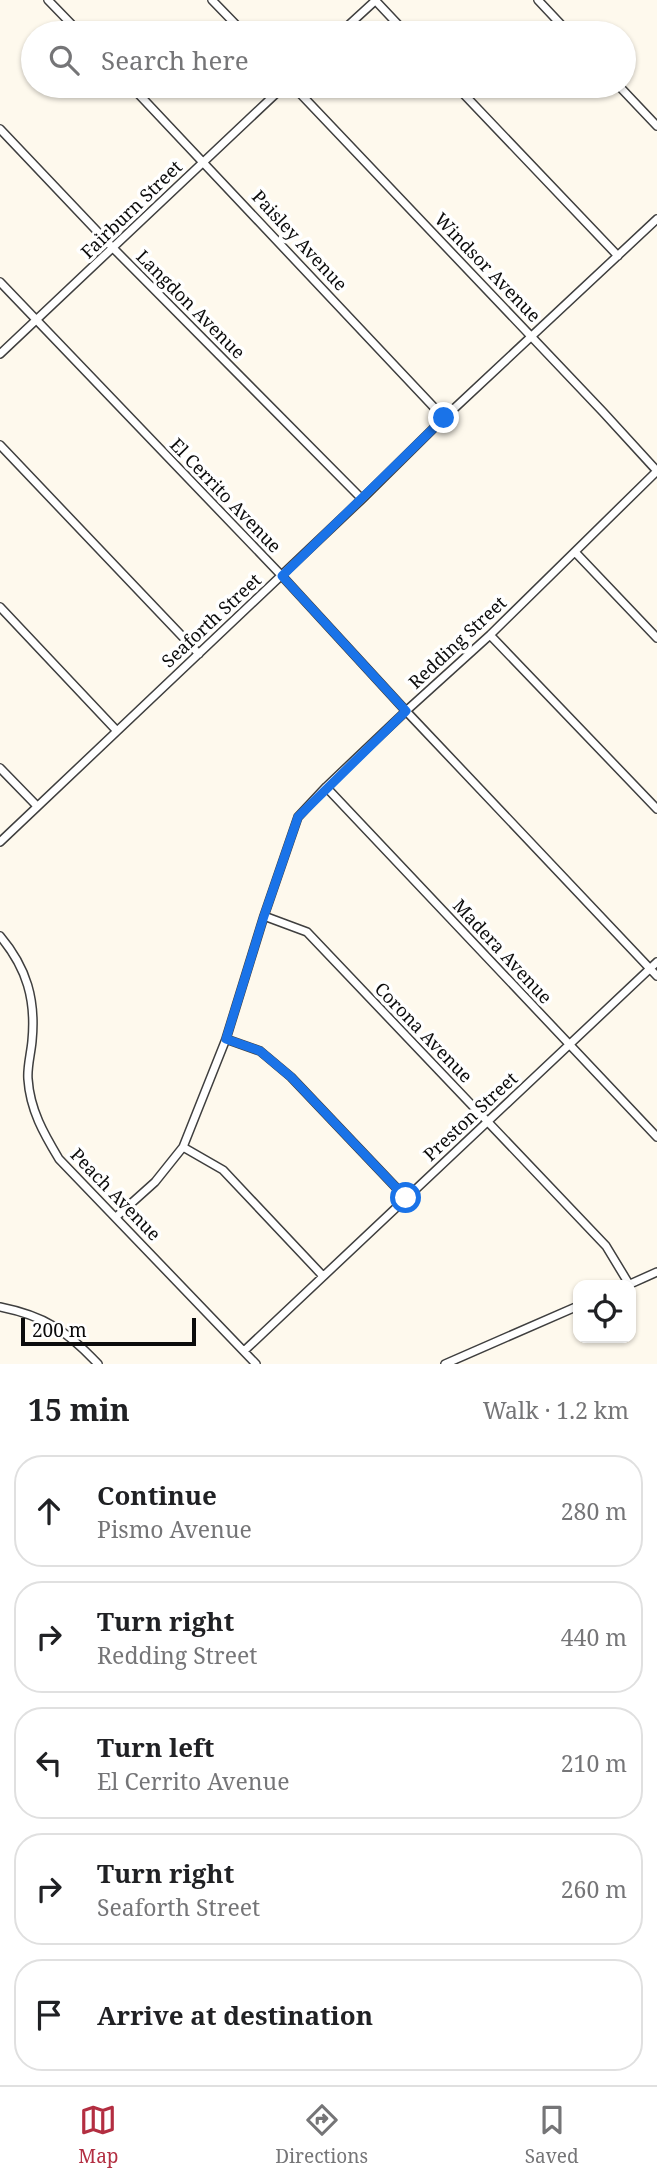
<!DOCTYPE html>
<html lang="en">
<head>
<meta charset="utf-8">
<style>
	:root { --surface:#fff; --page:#f6f6f6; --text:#202124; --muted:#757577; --line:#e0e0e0; --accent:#b32e41 }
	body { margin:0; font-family:"Noto Serif",serif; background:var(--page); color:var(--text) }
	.controls { position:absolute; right:21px; bottom:21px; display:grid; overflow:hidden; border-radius:14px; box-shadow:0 2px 5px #0004 }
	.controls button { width:63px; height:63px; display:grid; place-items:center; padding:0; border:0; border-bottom:2px solid var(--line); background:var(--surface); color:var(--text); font:35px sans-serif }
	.scale { position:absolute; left:21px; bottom:18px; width:175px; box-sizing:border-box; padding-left:7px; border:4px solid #0c0c0c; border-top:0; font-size:19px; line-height:24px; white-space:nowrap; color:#0c0c0c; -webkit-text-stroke:5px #fff; paint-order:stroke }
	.stop { position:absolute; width:21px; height:21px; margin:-16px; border:5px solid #1a73e8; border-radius:50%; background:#fff }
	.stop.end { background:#1a73e8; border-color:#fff; box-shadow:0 2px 7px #0008 }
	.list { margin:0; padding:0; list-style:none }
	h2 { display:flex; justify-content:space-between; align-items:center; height:91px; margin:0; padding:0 28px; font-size:30px }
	h2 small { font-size:23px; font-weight:400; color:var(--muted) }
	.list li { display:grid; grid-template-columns:46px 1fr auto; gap:21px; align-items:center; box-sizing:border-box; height:112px; margin:0 14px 14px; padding:0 14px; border:2px solid var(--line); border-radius:28px }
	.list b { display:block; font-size:26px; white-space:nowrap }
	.list p { margin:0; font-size:23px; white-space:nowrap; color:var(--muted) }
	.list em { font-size:23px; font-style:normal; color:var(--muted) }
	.icon { flex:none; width:38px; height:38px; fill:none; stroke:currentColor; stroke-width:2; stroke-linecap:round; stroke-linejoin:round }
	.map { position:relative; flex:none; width:657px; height:1364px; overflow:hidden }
	.search { position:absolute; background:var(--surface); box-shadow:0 2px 5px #0004; left:21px; right:21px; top:21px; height:77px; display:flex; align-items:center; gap:18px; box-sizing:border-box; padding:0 24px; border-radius:38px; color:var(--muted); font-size:26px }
	.sheet { height:721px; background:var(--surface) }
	nav { display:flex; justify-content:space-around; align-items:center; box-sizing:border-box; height:98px; border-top:2px solid var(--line); background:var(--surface); font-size:19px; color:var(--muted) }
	nav a { display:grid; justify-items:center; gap:4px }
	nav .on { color:var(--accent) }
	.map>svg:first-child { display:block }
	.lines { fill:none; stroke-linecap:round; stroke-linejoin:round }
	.minor-casing { stroke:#3f3f3f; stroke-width:10 }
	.minor { stroke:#fff; stroke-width:7 }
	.route { stroke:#1a73e8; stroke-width:9 }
	.labels { text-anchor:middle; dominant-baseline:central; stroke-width:7; stroke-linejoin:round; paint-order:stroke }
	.street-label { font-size:18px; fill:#0c0c0c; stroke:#fff }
</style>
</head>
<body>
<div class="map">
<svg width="657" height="1364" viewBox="0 0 657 1364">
	<rect width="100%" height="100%" fill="#fef9ed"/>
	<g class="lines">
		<defs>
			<path id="minor" d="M48,0L80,33
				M212,0L244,33
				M375,0L406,33
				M538,0L569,33
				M340,33L376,0
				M131,86L444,418
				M293,86L603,412L657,471
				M456,86L618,256
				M619,86L657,126
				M0,129L113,248L362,499
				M0,282L282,576L406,711L657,976
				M0,354L284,86
				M0,445L199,654
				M575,552L657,638
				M0,607L117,731
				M490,635L657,809
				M0,768L37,806
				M326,787L657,1137
				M0,842L362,499L444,418L657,219
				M264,916L307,932L606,1246L629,1284
				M0,936C27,968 36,1000 32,1041C31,1053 27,1067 28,1079C30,1110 44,1134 59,1159L256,1364
				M226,1039L260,1051L291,1077L406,1198
				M183,1147L223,1170L322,1275
				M116,1217L155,1182L183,1147L226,1039L264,916L298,817L326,787L406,711L490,635L657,471
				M628,1285L657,1272
				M0,1307C45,1316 67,1331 98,1364
				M244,1351L657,962
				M445,1364L578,1306"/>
		</defs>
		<use href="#minor" class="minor-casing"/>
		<use href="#minor" class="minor"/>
	</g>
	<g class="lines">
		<path class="route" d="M406,1198L291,1077L260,1051L226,1039L264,916L298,817L406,711L282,576L444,418"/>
	</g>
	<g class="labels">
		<g class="street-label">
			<text transform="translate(131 209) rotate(-44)">Fairburn Street</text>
			<text transform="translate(300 240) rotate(47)">Paisley Avenue</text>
			<text transform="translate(488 267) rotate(46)">Windsor Avenue</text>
			<text transform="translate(191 304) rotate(45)">Langdon Avenue</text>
			<text transform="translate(226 495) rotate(46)">El Cerrito Avenue</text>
			<text transform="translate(211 620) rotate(-43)">Seaforth Street</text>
			<text transform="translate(457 642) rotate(-43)">Redding Street</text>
			<text transform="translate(503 951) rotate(47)">Madera Avenue</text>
			<text transform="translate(424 1032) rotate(46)">Corona Avenue</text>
			<text transform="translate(470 1116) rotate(-43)">Preston Street</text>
			<text transform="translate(116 1194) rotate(46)">Peach Avenue</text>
		</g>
	</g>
</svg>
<div class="controls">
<button><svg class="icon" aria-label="locate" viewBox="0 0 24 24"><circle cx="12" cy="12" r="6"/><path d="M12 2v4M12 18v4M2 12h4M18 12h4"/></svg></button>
</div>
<div class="scale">200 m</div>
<div class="stop" style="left:406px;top:1198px"></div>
<div class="stop end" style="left:444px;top:418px"></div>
<div class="search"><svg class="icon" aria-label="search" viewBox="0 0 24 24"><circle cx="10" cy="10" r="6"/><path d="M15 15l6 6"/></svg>Search here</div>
</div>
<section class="sheet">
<h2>15 min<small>Walk · 1.2 km</small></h2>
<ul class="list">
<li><svg class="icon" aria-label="ahead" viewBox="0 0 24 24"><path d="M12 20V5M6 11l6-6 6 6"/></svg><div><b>Continue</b><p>Pismo Avenue</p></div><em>280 m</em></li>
<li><svg class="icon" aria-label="right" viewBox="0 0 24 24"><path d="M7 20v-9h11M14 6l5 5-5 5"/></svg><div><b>Turn right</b><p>Redding Street</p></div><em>440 m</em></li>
<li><svg class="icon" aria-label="left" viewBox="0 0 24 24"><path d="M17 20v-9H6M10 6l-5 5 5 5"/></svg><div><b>Turn left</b><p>El Cerrito Avenue</p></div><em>210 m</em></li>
<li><svg class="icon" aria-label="right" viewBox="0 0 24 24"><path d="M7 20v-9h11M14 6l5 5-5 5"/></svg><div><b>Turn right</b><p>Seaforth Street</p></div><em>260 m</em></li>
<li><svg class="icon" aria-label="arrive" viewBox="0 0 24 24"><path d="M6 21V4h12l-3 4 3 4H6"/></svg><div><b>Arrive at destination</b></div></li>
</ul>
</section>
<nav>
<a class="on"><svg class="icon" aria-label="map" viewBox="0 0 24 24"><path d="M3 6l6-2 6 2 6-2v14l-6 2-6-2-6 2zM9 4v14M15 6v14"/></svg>Map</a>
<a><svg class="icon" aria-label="directions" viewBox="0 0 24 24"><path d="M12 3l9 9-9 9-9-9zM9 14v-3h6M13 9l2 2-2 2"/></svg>Directions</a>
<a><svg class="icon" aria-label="saved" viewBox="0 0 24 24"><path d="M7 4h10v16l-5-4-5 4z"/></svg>Saved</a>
</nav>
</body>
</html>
